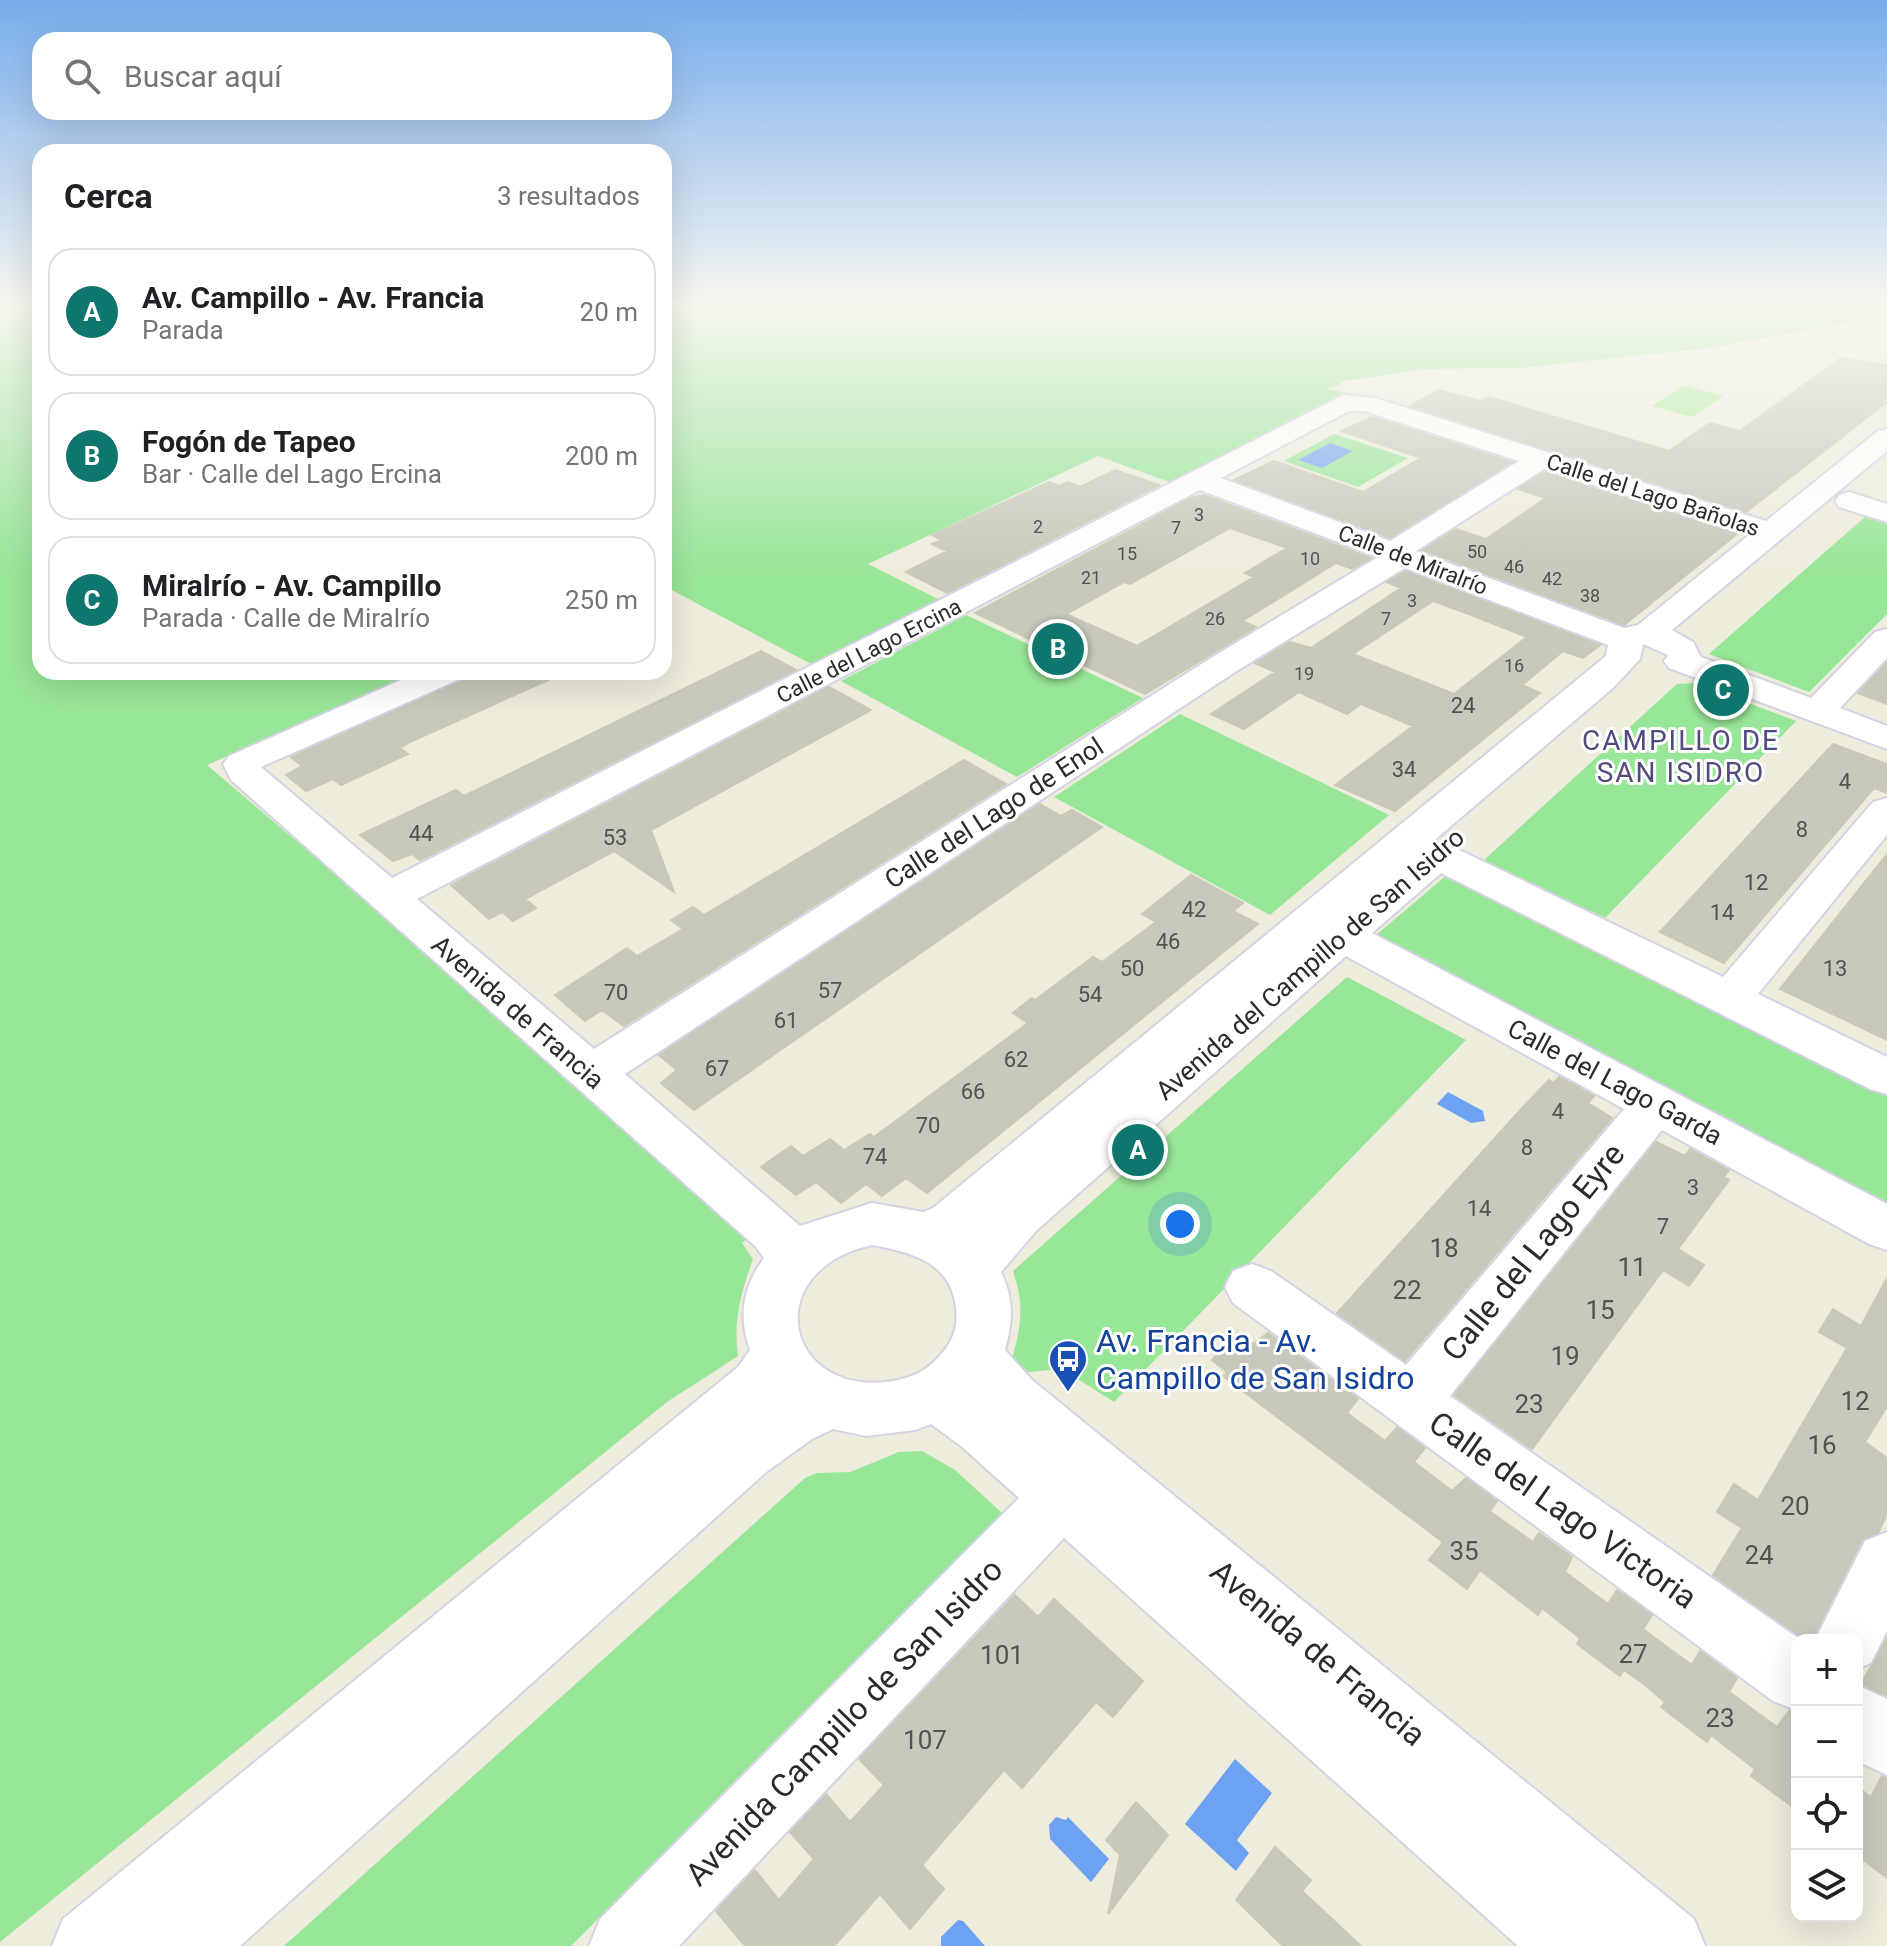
<!DOCTYPE html>
<html lang="es">
<head>
<meta charset="utf-8">
<style>
	:root { --surface:#fff; --page:#f6f6f6; --text:#202124; --muted:#757577; --line:#e0e0e0; --accent:#0f766e }
	body { margin:0; font-family:Roboto,sans-serif; background:var(--page); color:var(--text) }
	.controls { position:absolute; right:24px; bottom:24px; display:grid; overflow:hidden; border-radius:16px; box-shadow:0 8px 32px #0002 }
	.controls button { width:72px; height:72px; display:grid; place-items:center; padding:0; border:0; border-bottom:2px solid var(--line); background:var(--surface); color:var(--text); font:40px sans-serif }
	.you { position:absolute; left:1180px; top:1224px; width:28px; height:28px; margin:-20px; border:6px solid #fff; border-radius:50%; background:#1a73e8; box-shadow:0 0 0 12px #1a73e833 }
	.badge { display:grid; place-items:center; width:52px; height:52px; border-radius:50%; background:var(--accent); color:#fff; font-size:26px; font-weight:700 }
	.pin { position:absolute; translate:-50% -50%; border:4px solid #fff; box-shadow:0 2px 8px #0006 }
	.list { margin:0; padding:0; list-style:none }
	h2 { display:flex; justify-content:space-between; align-items:center; height:104px; margin:0; padding:0 32px; font-size:34px }
	h2 small { font-size:26px; font-weight:400; color:var(--muted) }
	.list li { display:grid; grid-template-columns:52px 1fr auto; gap:24px; align-items:center; box-sizing:border-box; height:128px; margin:0 16px 16px; padding:0 16px; border:2px solid var(--line); border-radius:24px }
	.list b { display:block; font-size:30px; white-space:nowrap }
	.list p { margin:0; font-size:26px; white-space:nowrap; color:var(--muted) }
	.list em { font-size:26px; font-style:normal; color:var(--muted) }
	.icon { flex:none; width:44px; height:44px; fill:none; stroke:currentColor; stroke-width:2; stroke-linecap:round; stroke-linejoin:round }
	.map { position:relative; flex:none; width:1887px; height:1946px; overflow:hidden }
	.search { position:absolute; background:var(--surface); box-shadow:0 8px 32px #0002; left:32px; top:32px; width:640px; height:88px; display:flex; align-items:center; gap:20px; box-sizing:border-box; padding:0 28px; border-radius:24px; color:var(--muted); font-size:30px }
	.panel { position:absolute; background:var(--surface); box-shadow:0 8px 32px #0002; left:32px; top:144px; width:640px; height:536px; border-radius:24px }
	.map>svg:first-child { display:block }
	.green { fill:#98e698 }
	.pitch { fill:#a9ed93 }
	.water { fill:#6da2f3 }
	.building { fill:#c9c8bc; stroke:#c9c9b6; stroke-width:2; fill-rule:evenodd }
	.lines { fill:none; stroke-linecap:round; stroke-linejoin:round }
	.minor-casing { stroke:#d5d2e4; stroke-width:4 }
	.minor { fill:#fff; fill-rule:evenodd }
	.labels { text-anchor:middle; dominant-baseline:central; stroke-width:6; stroke-linejoin:round; paint-order:stroke }
	.far-number-label { font-size:18px; fill:#52524f }
	.far-street-label { font-size:22px; fill:#2b2b2b; stroke:#fff }
	.number-label { font-size:22px; fill:#52524f }
	.street-label { font-size:26px; fill:#2b2b2b; stroke:#fff }
	.near-number-label { font-size:26px; fill:#52524f }
	.neighbourhood-label { font-size:28px; letter-spacing:2px; fill:#524a7e; stroke:#fff }
	.near-street-label { font-size:32px; fill:#2b2b2b; stroke:#fff }
	.near-transit-label { font-size:32px; fill:#164399; stroke:#fff; text-anchor:start }
</style>
</head>
<body>
<div class="map">
<svg width="1887" height="1946" viewBox="0 0 1887 1946">
	<rect width="100%" height="100%" fill="#edecdd"/>
	<path class="green" d="M0,302H40V672H421L207,765L707,1190L751,1235L742,1243L753,1259C741,1292 733,1321 738,1356L667,1402L0,1942Z
		M664,302H1887V315L1710,348L1518,368L1425,369L1345,381L1327,389L1352,394L1172,483L1098,456L868,564L942,601L813,665L668,588L664,579Z
		M1334,434L1408,458L1358,487L1284,461Z
		M1866,516L1887,522V614L1809,692L1709,654Z
		M966,615L1143,698L1017,777L841,681Z
		M1696,683L1796,721L1605,918L1484,860L1677,684Z
		M1180,714L1389,815L1270,915L1054,797Z
		M1448,874L1887,1089V1220L1369,941Z
		M1347,977L1466,1040L1114,1402L1062,1369L1028,1372L1012,1358C1022,1326 1024,1303 1013,1271Z
		M922,1451L955,1470L1002,1513L571,1946H284L805,1478L817,1473L850,1472L899,1452Z"/>
	<path class="pitch" d="M1684,385L1723,396L1692,417L1652,406Z"/>
	<path class="water" d="M1330,443L1353,451L1322,468L1298,460Z
		M1448,1092L1483,1111L1485,1121L1471,1123L1437,1104Z
		M1235,1759L1272,1793L1237,1840L1249,1853L1236,1871L1185,1824Z
		M1056,1817L1066,1820L1068,1817L1109,1859L1091,1882L1050,1839L1049,1825Z
		M958,1920L963,1921L985,1946H941V1937Z"/>
	<path class="building" d="M1841,358L1887,365V402L1746,512L1410,406L1439,390L1481,401L1489,397L1669,451L1710,423L1740,431Z
		M1372,417L1512,462L1390,538L1234,480L1274,461L1363,492L1421,458L1341,431Z
		M1115,470L1159,485L947,593L906,572L947,551L932,544L942,540L932,535L1049,482L1059,486L1068,482L1080,487Z
		M1544,472L1737,534L1624,625L1423,550L1456,529L1486,539L1546,498L1518,489Z
		M1204,495L1371,558L1352,569L1336,563L1242,621L1256,627L1145,694L975,613L1191,498ZM1230,528L1287,548L1245,573L1254,577L1137,646L1066,614L1124,582L1130,584Z
		M1405,571L1600,645L1583,658L1563,651L1522,685L1540,693L1395,811L1335,785L1413,726L1361,704L1347,714L1299,692L1244,729L1211,714L1275,672L1255,663L1290,642L1311,648L1401,588L1387,582ZM1433,601L1474,616L1527,637L1454,694L1353,654Z
		M761,651L796,670L420,860L412,854L393,861L360,835L456,790L464,796Z
		M1887,662V704L1858,693Z
		M480,672H566L410,742L400,748L408,754L341,785L333,779L306,791L286,775L302,766L291,757Z
		M829,687L871,710L651,830L674,892L614,851L525,899L536,908L513,921L502,912L489,919L451,885Z
		M1833,744L1887,764V793L1874,788L1724,963L1660,932Z
		M964,760L1006,784L624,1026L602,1010L585,1021L555,995L627,948L637,956L683,929L671,920L693,907L704,915Z
		M1040,804L1061,816L1072,810L1102,827L694,1110L661,1083L677,1070L659,1055Z
		M1887,854V1040L1780,989Z
		M1191,875L1243,903L1233,911L1258,924L927,1193L906,1178L882,1196L866,1184L841,1203L816,1182L796,1195L761,1167L791,1146L803,1156L830,1139L844,1150L870,1134L874,1137L1028,1023L1013,1013L1032,998L1035,1000L1093,957L1102,962L1156,922L1142,914Z
		M1559,1077L1594,1096L1588,1103L1612,1118L1405,1361L1337,1313L1523,1107L1549,1080L1554,1083Z
		M1656,1142L1685,1156L1690,1149L1729,1170L1724,1177L1729,1180L1678,1249L1704,1265L1689,1286L1663,1270L1532,1449L1454,1395Z
		M1887,1278V1406L1865,1442L1887,1458V1514L1878,1533L1862,1540L1812,1640H1804L1713,1575L1742,1528L1717,1512L1734,1484L1758,1500L1847,1348L1819,1332L1833,1309L1861,1326Z
		M1238,1333L1253,1344L1268,1333L1358,1399L1347,1413L1385,1441L1397,1427L1425,1448L1414,1462L1452,1491L1466,1478L1497,1501L1490,1511L1492,1513L1533,1542L1539,1533L1572,1557L1565,1572L1608,1604L1617,1590L1652,1615L1643,1629L1667,1647L1692,1665L1700,1651L1737,1678L1729,1692L1777,1727L1790,1710L1797,1713V1810L1751,1776L1755,1769L1711,1735L1707,1742L1661,1707L1665,1702L1645,1685L1624,1670L1620,1676L1577,1644L1580,1638L1542,1608L1538,1615L1480,1570L1467,1589L1429,1560L1443,1542L1223,1376L1227,1372L1212,1360Z
		M1015,1595L1038,1617L1054,1599L1143,1681L1113,1717L1096,1702L1022,1788L1004,1770L922,1865L944,1889L910,1929L880,1894L834,1946H745L716,1911L755,1870L779,1900L814,1859L790,1832L826,1794L850,1822L884,1785L859,1759Z
		M1887,1638V1696L1861,1684Z
		M1882,1776L1887,1778V1878L1857,1855V1787L1871,1797Z
		M1136,1802L1168,1835L1108,1914L1120,1855L1106,1840Z
		M1275,1847L1311,1880L1302,1891L1361,1946H1283L1236,1900Z"/>
	<g class="lines">
		<defs>
			<path id="minor" d="M1344,395L1375,398L1766,521L1878,431L1887,429V451L1672,630L1693,642L1701,657L1811,698L1875,632L1887,629V658L1840,708L1887,726V749L1669,668L1664,661L1668,655L1643,644L1640,659L1614,687L1430,844L1451,846L1723,977L1873,802L1887,798V835L1758,994L1887,1057V1094L1870,1089L1441,873L1372,933L1887,1204V1250L1869,1244L1662,1130L1450,1396L1801,1640H1797V1710L1773,1701L1233,1303L1225,1287L1233,1271L1252,1264L1271,1271L1406,1365L1624,1109L1346,956L1036,1231L1001,1272C1014,1299 1013,1322 1005,1350L1032,1380L1694,1919L1705,1946H1518L1064,1538L679,1946H589L600,1919L1019,1498L961,1446L931,1424L915,1430L866,1436L833,1429L812,1439L765,1473L240,1946H52L63,1919L738,1367L750,1350C738,1317 743,1286 764,1258L755,1246L231,780L223,764L229,756L419,672H465L460,679L261,767L392,878ZM1349,411H1364L1519,461L1390,541L1221,478ZM1544,469L1749,535L1638,625L1624,628L1416,551ZM1200,490L1378,557L1211,658L594,1049L417,899ZM1405,568L1608,645L1606,656L933,1208L923,1212L872,1203L800,1226L625,1074L1235,672ZM872,1245C911,1252 951,1262 956,1308C958,1325 954,1339 943,1352C927,1372 910,1379 886,1382C784,1393 759,1270 872,1245Z
				M1849,492L1887,504V522L1839,507L1835,501L1839,495Z
				M1887,1532V1631L1871,1663L1857,1669V1640H1815L1865,1541Z
				M1857,1685L1887,1699V1775L1857,1761Z"/>
		</defs>
		<use href="#minor" class="minor-casing"/>
		<use href="#minor" class="minor"/>
	</g>
	<linearGradient id="sky" x2="0" y2="1"><stop stop-color="#77adec"/><stop offset="0.53" stop-color="#f7f6f0"/><stop offset="1" stop-color="#f7f6f0" stop-opacity="0"/></linearGradient>
	<rect width="1887" height="574" fill="url(#sky)"/>
	<defs>
		<symbol id="bus-pin" viewBox="-11 -11 22 30"><path d="M0 17L-7.5 6A9.5 9.5 0 1 1 7.5 6Z" fill="#1a4fb4" stroke="#fff"/><path d="M-5-6H5V4H4V6H2V4H-2V6H-4V4H-5ZM-3.5-4V0h7V-4ZM-3.5 1.2v1.5H-2V1.2ZM2 1.2v1.5H3.5V1.2Z" fill="#fff"/></symbol>
	</defs>
	<g fill-rule="evenodd">
		<use href="#bus-pin" x="1046" y="1337" width="44" height="60"/>
	</g>
	<g class="labels">
		<g class="far-number-label">
			<text x="1199" y="514">3</text>
			<text x="1038" y="526">2</text>
			<text x="1176" y="527">7</text>
			<text x="1477" y="551">50</text>
			<text x="1127" y="553">15</text>
			<text x="1310" y="558">10</text>
			<text x="1514" y="566">46</text>
			<text x="1091" y="577">21</text>
			<text x="1552" y="578">42</text>
			<text x="1590" y="595">38</text>
			<text x="1412" y="600">3</text>
			<text x="1215" y="618">26</text>
			<text x="1386" y="618">7</text>
			<text x="1514" y="665">16</text>
			<text x="1304" y="673">19</text>
		</g>
		<g class="far-street-label">
			<text transform="translate(1653 495) rotate(18)">Calle del Lago Bañolas</text>
			<text transform="translate(1413 560) rotate(21)">Calle de Miralrío</text>
			<text transform="translate(869 651) rotate(-27)">Calle del Lago Ercina</text>
		</g>
		<g class="number-label">
			<text x="1463" y="705">24</text>
			<text x="1404" y="769">34</text>
			<text x="1845" y="781">4</text>
			<text x="1802" y="829">8</text>
			<text x="421" y="833">44</text>
			<text x="615" y="837">53</text>
			<text x="1756" y="882">12</text>
			<text x="1194" y="909">42</text>
			<text x="1722" y="912">14</text>
			<text x="1168" y="941">46</text>
			<text x="1132" y="968">50</text>
			<text x="1835" y="968">13</text>
			<text x="830" y="990">57</text>
			<text x="616" y="992">70</text>
			<text x="1090" y="994">54</text>
			<text x="786" y="1020">61</text>
			<text x="1016" y="1059">62</text>
			<text x="717" y="1068">67</text>
			<text x="973" y="1091">66</text>
			<text x="1558" y="1111">4</text>
			<text x="928" y="1125">70</text>
			<text x="1527" y="1147">8</text>
			<text x="875" y="1156">74</text>
			<text x="1693" y="1187">3</text>
			<text x="1479" y="1208">14</text>
			<text x="1663" y="1226">7</text>
		</g>
		<g class="street-label">
			<text transform="translate(994 813) rotate(-33)">Calle del Lago de Enol</text>
			<text transform="translate(1310 964) rotate(-41)">Avenida del Campillo de San Isidro</text>
			<text transform="translate(518 1012) rotate(41)">Avenida de Francia</text>
			<text transform="translate(1615 1082) rotate(28)">Calle del Lago Garda</text>
		</g>
		<g class="near-number-label">
			<text x="1444" y="1248">18</text>
			<text x="1632" y="1267">11</text>
			<text x="1407" y="1290">22</text>
			<text x="1600" y="1310">15</text>
			<text x="1565" y="1356">19</text>
			<text x="1855" y="1401">12</text>
			<text x="1529" y="1404">23</text>
			<text x="1822" y="1445">16</text>
			<text x="1795" y="1506">20</text>
			<text x="1464" y="1551">35</text>
			<text x="1759" y="1555">24</text>
			<text x="1633" y="1654">27</text>
			<text x="1002" y="1655">101</text>
			<text x="1720" y="1718">23</text>
			<text x="925" y="1740">107</text>
		</g>
		<g class="neighbourhood-label">
			<text x="1681" y="740">CAMPILLO DE<tspan x="1681" dy="32">SAN ISIDRO</tspan></text>
		</g>
		<g class="near-street-label">
			<text transform="translate(1533 1252) rotate(-51)">Calle del Lago Eyre</text>
			<text transform="translate(1563 1510) rotate(35)">Calle del Lago Victoria</text>
			<text transform="translate(1318 1653) rotate(40)">Avenida de Francia</text>
			<text transform="translate(844 1722) rotate(-46)">Avenida Campillo de San Isidro</text>
		</g>
		<g class="near-transit-label">
			<text x="1096" y="1341">Av. Francia - Av.<tspan x="1096" dy="37">Campillo de San Isidro</tspan></text>
		</g>
	</g>
</svg>
<div class="controls">
<button>+</button>
<button>−</button>
<button><svg class="icon" aria-label="locate" viewBox="0 0 24 24"><circle cx="12" cy="12" r="6"/><path d="M12 2v4M12 18v4M2 12h4M18 12h4"/></svg></button>
<button><svg class="icon" aria-label="layers" viewBox="0 0 24 24"><path d="M12 4l9 5-9 5-9-5zM3 14l9 5 9-5"/></svg></button>
</div>
<div class="you"></div>
<div class="pin badge" style="left:1138px;top:1150px">A</div>
<div class="pin badge" style="left:1058px;top:649px">B</div>
<div class="pin badge" style="left:1723px;top:690px">C</div>
<div class="search"><svg class="icon" aria-label="search" viewBox="0 0 24 24"><circle cx="10" cy="10" r="6"/><path d="M15 15l6 6"/></svg>Buscar aquí</div>
<section class="panel">
<h2>Cerca<small>3 resultados</small></h2>
<ul class="list">
<li><span class="badge">A</span><div><b>Av. Campillo - Av. Francia</b><p>Parada</p></div><em>20 m</em></li>
<li><span class="badge">B</span><div><b>Fogón de Tapeo</b><p>Bar · Calle del Lago Ercina</p></div><em>200 m</em></li>
<li><span class="badge">C</span><div><b>Miralrío - Av. Campillo</b><p>Parada · Calle de Miralrío</p></div><em>250 m</em></li>
</ul>
</section>
</div>
</body>
</html>
